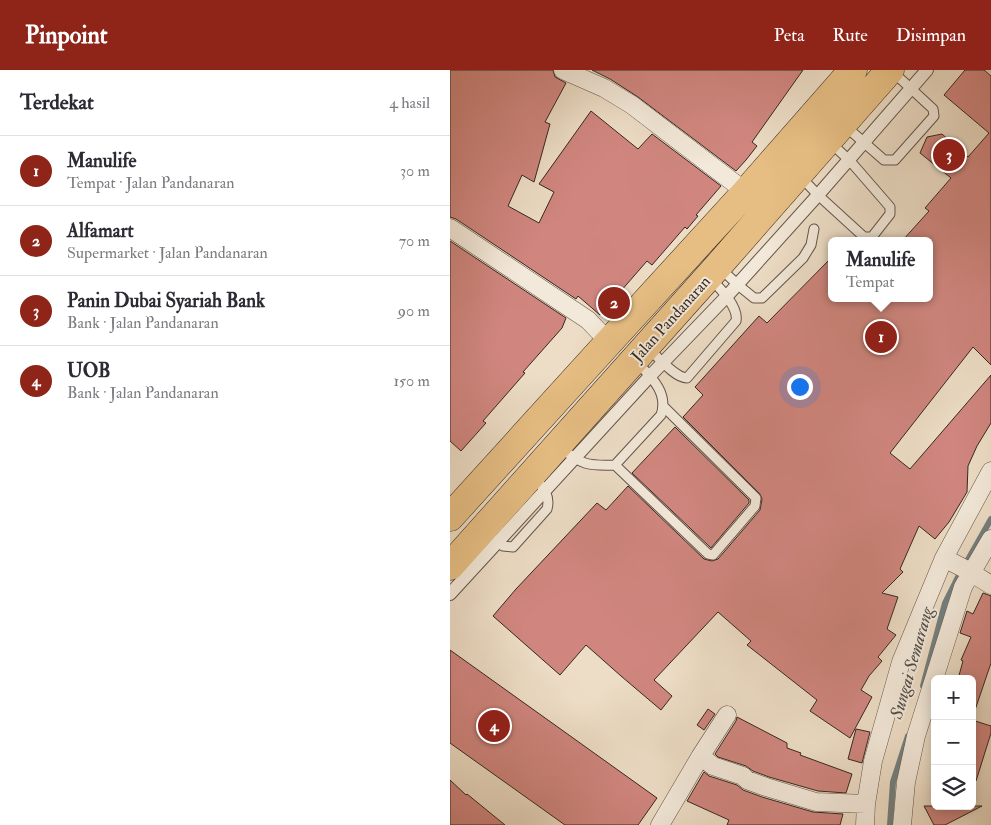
<!DOCTYPE html>
<html lang="id">
<head>
<meta charset="utf-8">
<style>
	:root { --surface:#fff; --page:#f7f7f7; --text:#2b2b33; --muted:#7c7c81; --line:#e1e1e2; --accent:#8f2418 }
	body { margin:0; font-family:"IM FELL Double Pica",serif; background:var(--page); color:var(--text) }
	.controls { position:absolute; right:15px; bottom:15px; display:grid; overflow:hidden; border-radius:8px; box-shadow:0 2px 12px #0003 }
	.controls button { width:45px; height:45px; display:grid; place-items:center; padding:0; border:0; border-bottom:1px solid var(--line); background:var(--surface); color:var(--text); font:25px sans-serif }
	.you { position:absolute; left:349px; top:316px; width:18px; height:18px; margin:-12px; border:4px solid #fff; border-radius:50%; background:#1a73e8; box-shadow:0 0 0 8px #1a73e833 }
	.badge { display:grid; place-items:center; width:32px; height:32px; border-radius:50%; background:var(--accent); color:#fff; font-size:16px; font-weight:700 }
	.pin { position:absolute; translate:-50% -50%; border:2px solid #fff; box-shadow:0 1px 5px #0006 }
	.popup { position:absolute; left:378px; top:167px; width:105px; height:65px; box-sizing:border-box; display:grid; place-content:center; border-radius:8px; background:var(--surface); filter:drop-shadow(0 1px 4px #0005); font-size:16px; white-space:nowrap; color:var(--muted) }
	.popup b { font-size:19px; color:var(--text) }
	.popup::after { content:''; position:absolute; left:50%; top:100%; margin-left:-10px; border:10px solid transparent; border-top-color:var(--surface) }
	.list { margin:0; padding:0; list-style:none }
	h2 { display:flex; justify-content:space-between; align-items:center; height:65px; margin:0; padding:0 20px; font-size:21px }
	h2 small { font-size:16px; font-weight:400; color:var(--muted) }
	.list li { display:grid; grid-template-columns:32px 1fr auto; gap:15px; align-items:center; box-sizing:border-box; height:70px; padding:0 20px; border-top:1px solid var(--line) }
	.list b { display:block; font-size:19px; white-space:nowrap }
	.list p { margin:0; font-size:16px; white-space:nowrap; color:var(--muted) }
	.list em { font-size:16px; font-style:normal; color:var(--muted) }
	.icon { flex:none; width:28px; height:28px; fill:none; stroke:currentColor; stroke-width:2; stroke-linecap:round; stroke-linejoin:round }
	.map { position:relative; flex:none; width:541px; height:755px; overflow:hidden }
	header { display:flex; align-items:center; gap:30px; box-sizing:border-box; height:70px; padding:0 25px; background:var(--accent); color:#fff }
	header strong { font-size:24px }
	nav { display:flex; gap:28px; margin-inline-start:auto; font-size:18px }
	main { display:flex }
	aside { flex:1; background:var(--surface) }
	.map>svg:first-child { display:block }
	.lines { fill:none; stroke-linecap:round; stroke-linejoin:round }
	.stream { stroke:#738080; stroke-width:6 }
	.building { fill:#d0867f; stroke:#352822 }
	.service-casing { stroke:#63554b; stroke-width:11 }
	.pedestrian-casing { stroke:#63554b; stroke-width:14 }
	.minor-casing { stroke:#63554b; stroke-width:19 }
	.primary-casing { stroke:#352822; stroke-width:29 }
	.service { stroke:#f3e9da; stroke-width:9 }
	.pedestrian { stroke:#f3e9da; stroke-width:12 }
	.minor { stroke:#f3e9da; stroke-width:18 }
	.primary { stroke:#e6be83; stroke-width:28 }
	.labels { text-anchor:middle; dominant-baseline:central; stroke-width:4; stroke-linejoin:round; paint-order:stroke }
	.street-label { font-size:16px; fill:#352822; stroke:#f3e9da }
	.water-label { font-size:18px; font-style:italic; fill:#4f4c49; stroke:#f3e9da }
</style>
</head>
<body>
<header>
<strong>Pinpoint</strong>
<nav><a>Peta</a><a>Rute</a><a>Disimpan</a></nav>
</header>
<main>
<aside>
<h2>Terdekat<small>4 hasil</small></h2>
<ul class="list">
<li><span class="badge">1</span><div><b>Manulife</b><p>Tempat · Jalan Pandanaran</p></div><em>30 m</em></li>
<li><span class="badge">2</span><div><b>Alfamart</b><p>Supermarket · Jalan Pandanaran</p></div><em>70 m</em></li>
<li><span class="badge">3</span><div><b>Panin Dubai Syariah Bank</b><p>Bank · Jalan Pandanaran</p></div><em>90 m</em></li>
<li><span class="badge">4</span><div><b>UOB</b><p>Bank · Jalan Pandanaran</p></div><em>150 m</em></li>
</ul>
</aside>
<div class="map">
<svg width="541" height="755" viewBox="0 0 541 755">
	<rect width="100%" height="100%" fill="#edddc6"/>
	<filter id="stains"><feTurbulence type="fractalNoise" baseFrequency=".004" numOctaves="4"/><feColorMatrix values="0 0 0 0 .2 0 0 0 0 .09 0 0 0 0 .02 0 0 0 .5 -.17"/></filter>
	<radialGradient id="worn" r=".72"><stop offset=".6" stop-color="#630" stop-opacity="0"/><stop offset="1" stop-color="#630" stop-opacity=".3"/></radialGradient>
	<g class="lines">
		<path class="stream" d="M473,616L495,533L507,509L541,449
			M440,755L443,712L458,666"/>
	</g>
	<path class="building" d="M0,0H103L105,7L116,13L95,52L100,54L84,112L72,105L58,136L89,153L104,122L89,114L141,41L188,79L202,64L271,116L246,145L248,146L237,159L235,157L202,195L197,191L150,245L128,226L126,229L6,149L0,147Z
		M142,0H353L302,72L307,76L296,90L286,101L188,27L160,9Z
		M515,0H534L541,6V295L523,277L440,383L460,399L541,305V353L527,376L518,396L517,422L499,452L485,469L469,456L450,499L453,502L432,523L448,527L437,559L446,565L428,587L432,591L419,606L411,620L422,627L400,668L360,641L367,630L297,575L301,571L268,542L204,610L222,626L211,640L171,606L136,575L110,605L43,546L66,519L147,433L156,440L178,416L254,489L262,491L268,489L310,440L312,429L310,424L233,347L253,325L245,317L309,246L317,253L382,187V228H480V171H452L479,141L475,138L501,108L470,83L477,67L492,64L518,87L539,63L494,25Z
		M0,171L116,248L112,258L73,302L75,303L33,351L36,353L11,381L0,371Z
		M225,357L299,430V433L261,478L182,403Z
		M533,523L541,526V593L525,640L522,639V609H508L513,591L511,590L521,567L510,563L517,541L523,544Z
		M0,580L207,728L188,755H115L0,673Z
		M258,639L265,644L254,660L247,655Z
		M287,647L337,673V678L351,683L350,685L402,704L396,723L368,721L319,707L303,701L296,696L268,687L265,684L286,651Z
		M522,650L541,656V663L526,711L522,710Z
		M406,659L420,662L412,693L398,689Z
		M254,702L259,706L287,715L293,720L312,727L363,742L393,744L390,755H277L279,750L237,731Z
		M0,710L16,725L17,724L55,755H0Z
		M474,736H532L495,755H484Z"/>
	<g class="lines">
		<defs>
			<path id="service" d="M394,55L434,90H445L484,46L483,39L443,2
				M350,106L368,125L414,167H422L440,144V137L401,92L380,72
				M270,198L288,215L304,228H312L353,188L361,175L364,159
				M198,278C207,286 225,308 237,308L286,251C289,237 270,218 260,208
				M110,377C132,395 137,396 165,395L211,345C219,322 200,306 186,291
				M165,395L258,484L263,485L305,436L306,428L214,337
				M43,469L53,476L63,477L97,439C101,425 92,416 83,406"/>
			<path id="pedestrian" d="M0,524L200,306L277,226L368,125L477,0"/>
			<path id="minor" d="M113,0L154,18L182,35L296,122
				M0,158L138,250L159,272
				M494,488L517,500L541,515
				M250,687L253,688L263,696L293,706L297,710L316,717L366,732L416,734
				M210,755L250,687L277,645
				M415,755L416,734L423,691L451,592L494,488L541,401
				M452,755L456,712L466,666L513,517L541,469"/>
			<path id="primary" d="M0,447L159,272L296,122L403,0
				M0,496L268,196L440,0"/>
		</defs>
		<use href="#service" class="service-casing"/>
		<use href="#pedestrian" class="pedestrian-casing"/>
		<use href="#minor" class="minor-casing"/>
		<use href="#primary" class="primary-casing"/>
		<use href="#service" class="service"/>
		<use href="#pedestrian" class="pedestrian"/>
		<use href="#minor" class="minor"/>
		<use href="#primary" class="primary"/>
	</g>
	<g class="labels">
		<g class="street-label">
			<text transform="translate(221 249) rotate(-48)">Jalan Pandanaran</text>
		</g>
		<g class="water-label">
			<text transform="translate(462 593) rotate(-74)">Sungai Semarang</text>
		</g>
	</g>
	<rect width="100%" height="100%" filter="url(#stains)"/>
	<rect width="100%" height="100%" fill="url(#worn)"/>
</svg>
<div class="controls">
<button>+</button>
<button>−</button>
<button><svg class="icon" aria-label="layers" viewBox="0 0 24 24"><path d="M12 4l9 5-9 5-9-5zM3 14l9 5 9-5"/></svg></button>
</div>
<div class="you"></div>
<div class="pin badge" style="left:431px;top:267px">1</div>
<div class="popup"><b>Manulife</b>Tempat</div>
<div class="pin badge" style="left:164px;top:233px">2</div>
<div class="pin badge" style="left:499px;top:85px">3</div>
<div class="pin badge" style="left:44px;top:656px">4</div>
</div>
</main>
</body>
</html>
